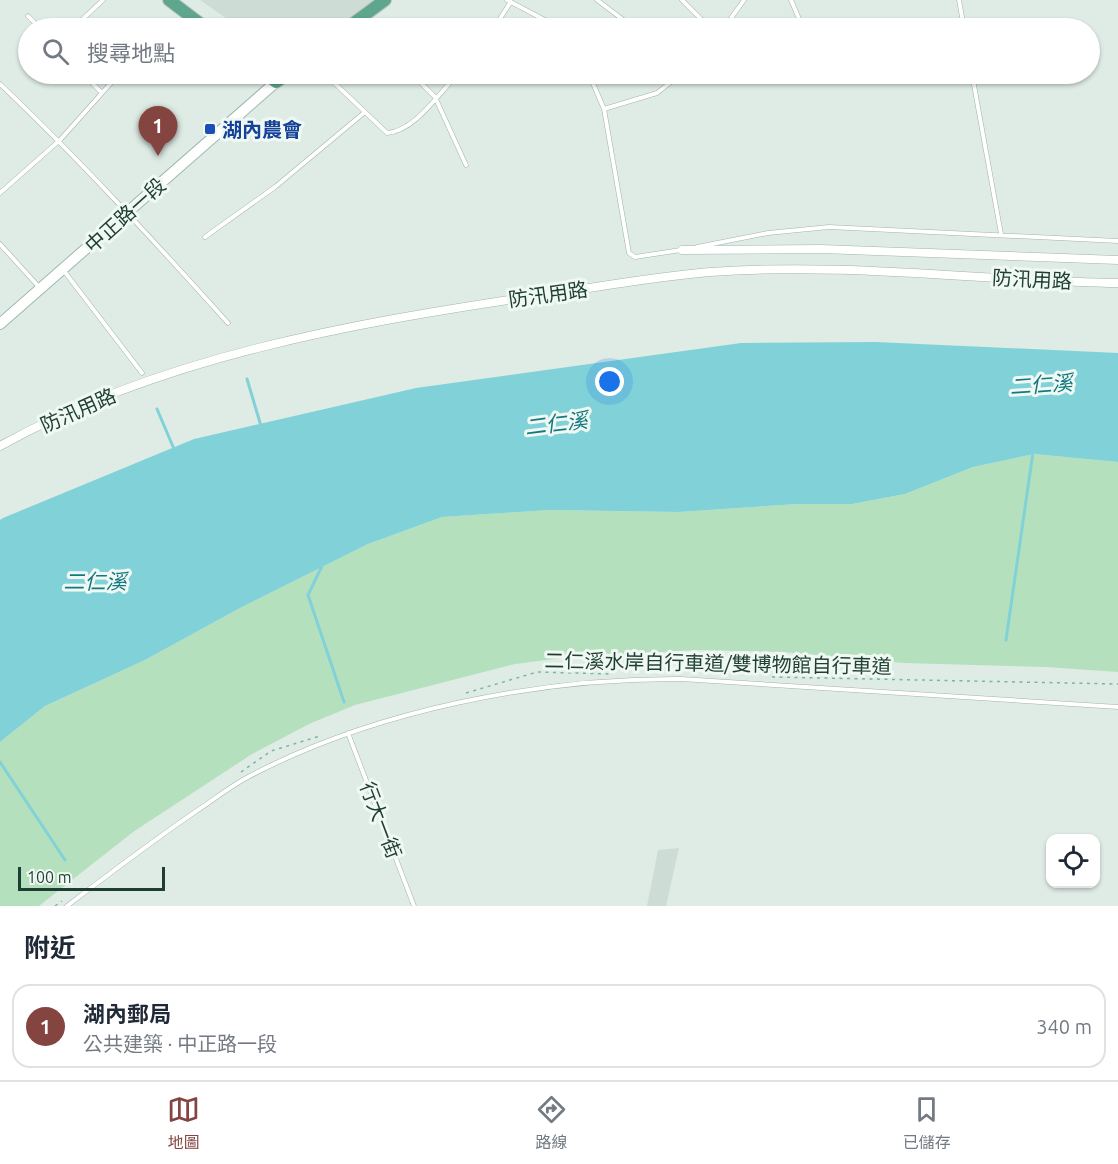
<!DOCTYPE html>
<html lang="zh-TW">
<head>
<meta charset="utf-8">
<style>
	:root { --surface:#fff; --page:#f2f2f3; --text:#1f2937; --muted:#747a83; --line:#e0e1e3; --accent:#844540 }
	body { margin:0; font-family:Ubuntu,"Noto Sans TC",sans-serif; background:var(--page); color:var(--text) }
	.controls { position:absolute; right:18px; bottom:18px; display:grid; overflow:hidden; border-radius:12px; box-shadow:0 2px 4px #0004 }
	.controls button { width:54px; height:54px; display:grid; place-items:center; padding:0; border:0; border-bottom:2px solid var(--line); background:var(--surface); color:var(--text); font:30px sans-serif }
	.scale { position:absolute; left:18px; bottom:15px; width:147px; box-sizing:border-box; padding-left:6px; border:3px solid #1e3e33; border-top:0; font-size:16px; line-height:21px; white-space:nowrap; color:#1e3e33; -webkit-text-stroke:4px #f0f8f3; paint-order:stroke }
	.you { position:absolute; left:610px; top:382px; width:21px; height:21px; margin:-15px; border:4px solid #fff; border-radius:50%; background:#1a73e8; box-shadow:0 0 0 9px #1a73e833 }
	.badge { display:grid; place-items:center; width:39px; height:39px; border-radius:50%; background:var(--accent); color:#fff; font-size:20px; font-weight:700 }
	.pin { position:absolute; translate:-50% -50px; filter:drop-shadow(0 2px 3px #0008) }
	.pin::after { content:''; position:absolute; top:32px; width:21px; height:18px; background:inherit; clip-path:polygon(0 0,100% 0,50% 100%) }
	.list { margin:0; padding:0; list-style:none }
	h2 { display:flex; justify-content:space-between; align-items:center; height:78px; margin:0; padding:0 24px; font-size:26px }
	h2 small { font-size:20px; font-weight:400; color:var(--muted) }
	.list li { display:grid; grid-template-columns:39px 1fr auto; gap:18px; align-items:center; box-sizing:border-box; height:84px; margin:0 12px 12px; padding:0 12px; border:2px solid var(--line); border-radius:18px }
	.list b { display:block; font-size:22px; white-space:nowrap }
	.list p { margin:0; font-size:20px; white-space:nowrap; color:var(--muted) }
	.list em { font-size:20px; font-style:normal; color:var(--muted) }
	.icon { flex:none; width:33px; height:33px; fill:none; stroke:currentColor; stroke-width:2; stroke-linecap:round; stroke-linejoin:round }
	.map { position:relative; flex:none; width:1118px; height:906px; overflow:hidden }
	.search { position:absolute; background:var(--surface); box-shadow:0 2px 4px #0004; left:18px; right:18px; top:18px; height:66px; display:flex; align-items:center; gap:15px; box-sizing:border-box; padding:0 21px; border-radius:33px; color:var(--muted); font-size:22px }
	.sheet { height:174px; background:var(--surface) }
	nav { display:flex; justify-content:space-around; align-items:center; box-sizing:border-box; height:84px; border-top:2px solid var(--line); background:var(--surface); font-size:16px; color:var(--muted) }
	nav a { display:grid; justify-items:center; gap:3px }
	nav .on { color:var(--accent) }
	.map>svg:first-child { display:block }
	.built { fill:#cddcd4 }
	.green { fill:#b5e0bd }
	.water { fill:#80d2d8 }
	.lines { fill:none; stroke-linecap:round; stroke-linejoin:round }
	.stream { stroke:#80d2d8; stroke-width:3 }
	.lane-casing { stroke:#a1b4ac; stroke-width:5 }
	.street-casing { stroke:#a1b4ac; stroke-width:9 }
	.secondary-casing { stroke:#9cb9ad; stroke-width:12 }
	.primary-casing { stroke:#c0c9c6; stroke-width:14 }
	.path { stroke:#7cb49d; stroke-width:1.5; stroke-dasharray:3 4.5; stroke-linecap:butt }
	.lane { stroke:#fff; stroke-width:4 }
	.street { stroke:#fff; stroke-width:8 }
	.secondary { stroke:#fff; stroke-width:10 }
	.primary { stroke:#5ea78e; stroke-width:12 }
	.transit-dot { fill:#1a4fb4; stroke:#f0f8f3; stroke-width:2 }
	.labels { text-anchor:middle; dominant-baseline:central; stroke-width:6; stroke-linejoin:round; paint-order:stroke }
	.transit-label { font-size:20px; font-weight:bold; fill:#164399; stroke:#f0f8f3; text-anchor:start }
	.street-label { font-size:20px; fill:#1e3e33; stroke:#f0f8f3 }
	.water-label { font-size:21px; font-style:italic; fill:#127881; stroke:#f0f8f3 }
</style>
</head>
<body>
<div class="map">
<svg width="1118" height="906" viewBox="0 0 1118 906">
	<rect width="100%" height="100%" fill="#dfece5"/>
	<path class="built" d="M200,0H377L340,28H240Z
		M679,848L666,906H647L658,850Z"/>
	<path class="green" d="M1034,454L1118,462V672L1046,667L904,663L783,652L697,650L562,658L515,664L355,705L309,724L252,754L133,832L39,906H0V742L45,706L145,660L240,608L368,544L442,517L549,510L679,512L797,504H852L905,494L973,467Z"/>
	<path class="water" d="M876,342L1118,353V462L1034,454L973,467L905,494L852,504H797L679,512L549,510L442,517L368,544L240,608L145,660L45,706L0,742V520L3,518L194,439L416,388L741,343Z"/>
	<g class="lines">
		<path class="stream" d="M247,379L261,426
			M157,409L174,449
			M322,566L308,595L344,702
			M1006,640L1033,452
			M0,762L65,860"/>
		<defs>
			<path id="lane" d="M507,0L560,28
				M597,0L634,28
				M682,0L710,28
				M791,0L803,28
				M959,0L964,28
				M28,16L40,28
				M73,28L103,0
				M494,28L510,3
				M724,28L744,0
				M83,74L102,93
				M325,74L387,133C415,131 439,93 458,74
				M412,74L435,97L466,165
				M589,74L604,109L629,253L635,257L681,250
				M972,74L1001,234
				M0,84C80,160 154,241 228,323
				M604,109L657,93L681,74
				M0,193L60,140L119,74
				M205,237L275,187L365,112
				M0,244L39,287
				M697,247L768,233L829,227L1118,241
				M64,271L142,373
				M348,733L414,906
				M67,906C109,874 151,842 195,812C212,801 229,787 248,777C374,710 540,678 681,679L1118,707"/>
			<path id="street" d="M682,250L821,249L1118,260
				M0,446C161,357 348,324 528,297C588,289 649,277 710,272C846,262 983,281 1118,283"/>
			<path id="secondary" d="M0,324L276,82"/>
			<path id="primary" d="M169,0L206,28
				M347,28L385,0
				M265,74L276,82L288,74"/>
		</defs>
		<use href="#lane" class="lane-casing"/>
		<use href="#street" class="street-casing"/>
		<use href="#secondary" class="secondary-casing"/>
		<use href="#primary" class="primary-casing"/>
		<path class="path" d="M772,677L1118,684
			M466,693L537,672L611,674
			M241,772L271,751L320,736
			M55,906L62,901"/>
		<use href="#lane" class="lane"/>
		<use href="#street" class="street"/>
		<use href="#secondary" class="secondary"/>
		<use href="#primary" class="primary"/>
	</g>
	<rect class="transit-dot" x="204" y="123" width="12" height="12" rx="3"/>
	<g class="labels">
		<g class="transit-label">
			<text x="222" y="129">湖內農會</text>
		</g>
		<g class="street-label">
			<text transform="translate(125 215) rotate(-42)">中正路一段</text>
			<text transform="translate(1032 279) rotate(3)">防汛用路</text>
			<text transform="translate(548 294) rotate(-8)">防汛用路</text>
			<text transform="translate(78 410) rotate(-24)">防汛用路</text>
			<text transform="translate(718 663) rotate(1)">二仁溪水岸自行車道/雙博物館自行車道</text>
			<text transform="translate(381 820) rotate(69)">行大一街</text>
		</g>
		<g class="water-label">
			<text transform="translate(1041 384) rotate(-4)">二仁溪</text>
			<text transform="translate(556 423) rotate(-7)">二仁溪</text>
			<text x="95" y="581">二仁溪</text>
		</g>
	</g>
</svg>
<div class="controls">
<button><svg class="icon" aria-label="locate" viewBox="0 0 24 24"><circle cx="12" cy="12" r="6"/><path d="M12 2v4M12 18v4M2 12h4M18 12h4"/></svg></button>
</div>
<div class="scale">100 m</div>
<div class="you"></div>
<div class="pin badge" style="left:158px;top:156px">1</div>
<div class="search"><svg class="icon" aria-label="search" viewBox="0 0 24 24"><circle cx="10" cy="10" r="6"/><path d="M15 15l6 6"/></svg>搜尋地點</div>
</div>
<section class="sheet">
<h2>附近<small></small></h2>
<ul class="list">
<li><span class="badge">1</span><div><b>湖內郵局</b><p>公共建築 · 中正路一段</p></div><em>340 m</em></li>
</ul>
</section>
<nav>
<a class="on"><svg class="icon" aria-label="map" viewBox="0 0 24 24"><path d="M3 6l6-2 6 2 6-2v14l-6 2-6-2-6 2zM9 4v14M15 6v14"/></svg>地圖</a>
<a><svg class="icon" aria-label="directions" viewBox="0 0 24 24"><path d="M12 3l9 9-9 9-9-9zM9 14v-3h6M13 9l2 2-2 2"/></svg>路線</a>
<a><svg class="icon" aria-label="saved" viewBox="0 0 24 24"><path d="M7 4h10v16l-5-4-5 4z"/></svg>已儲存</a>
</nav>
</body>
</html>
